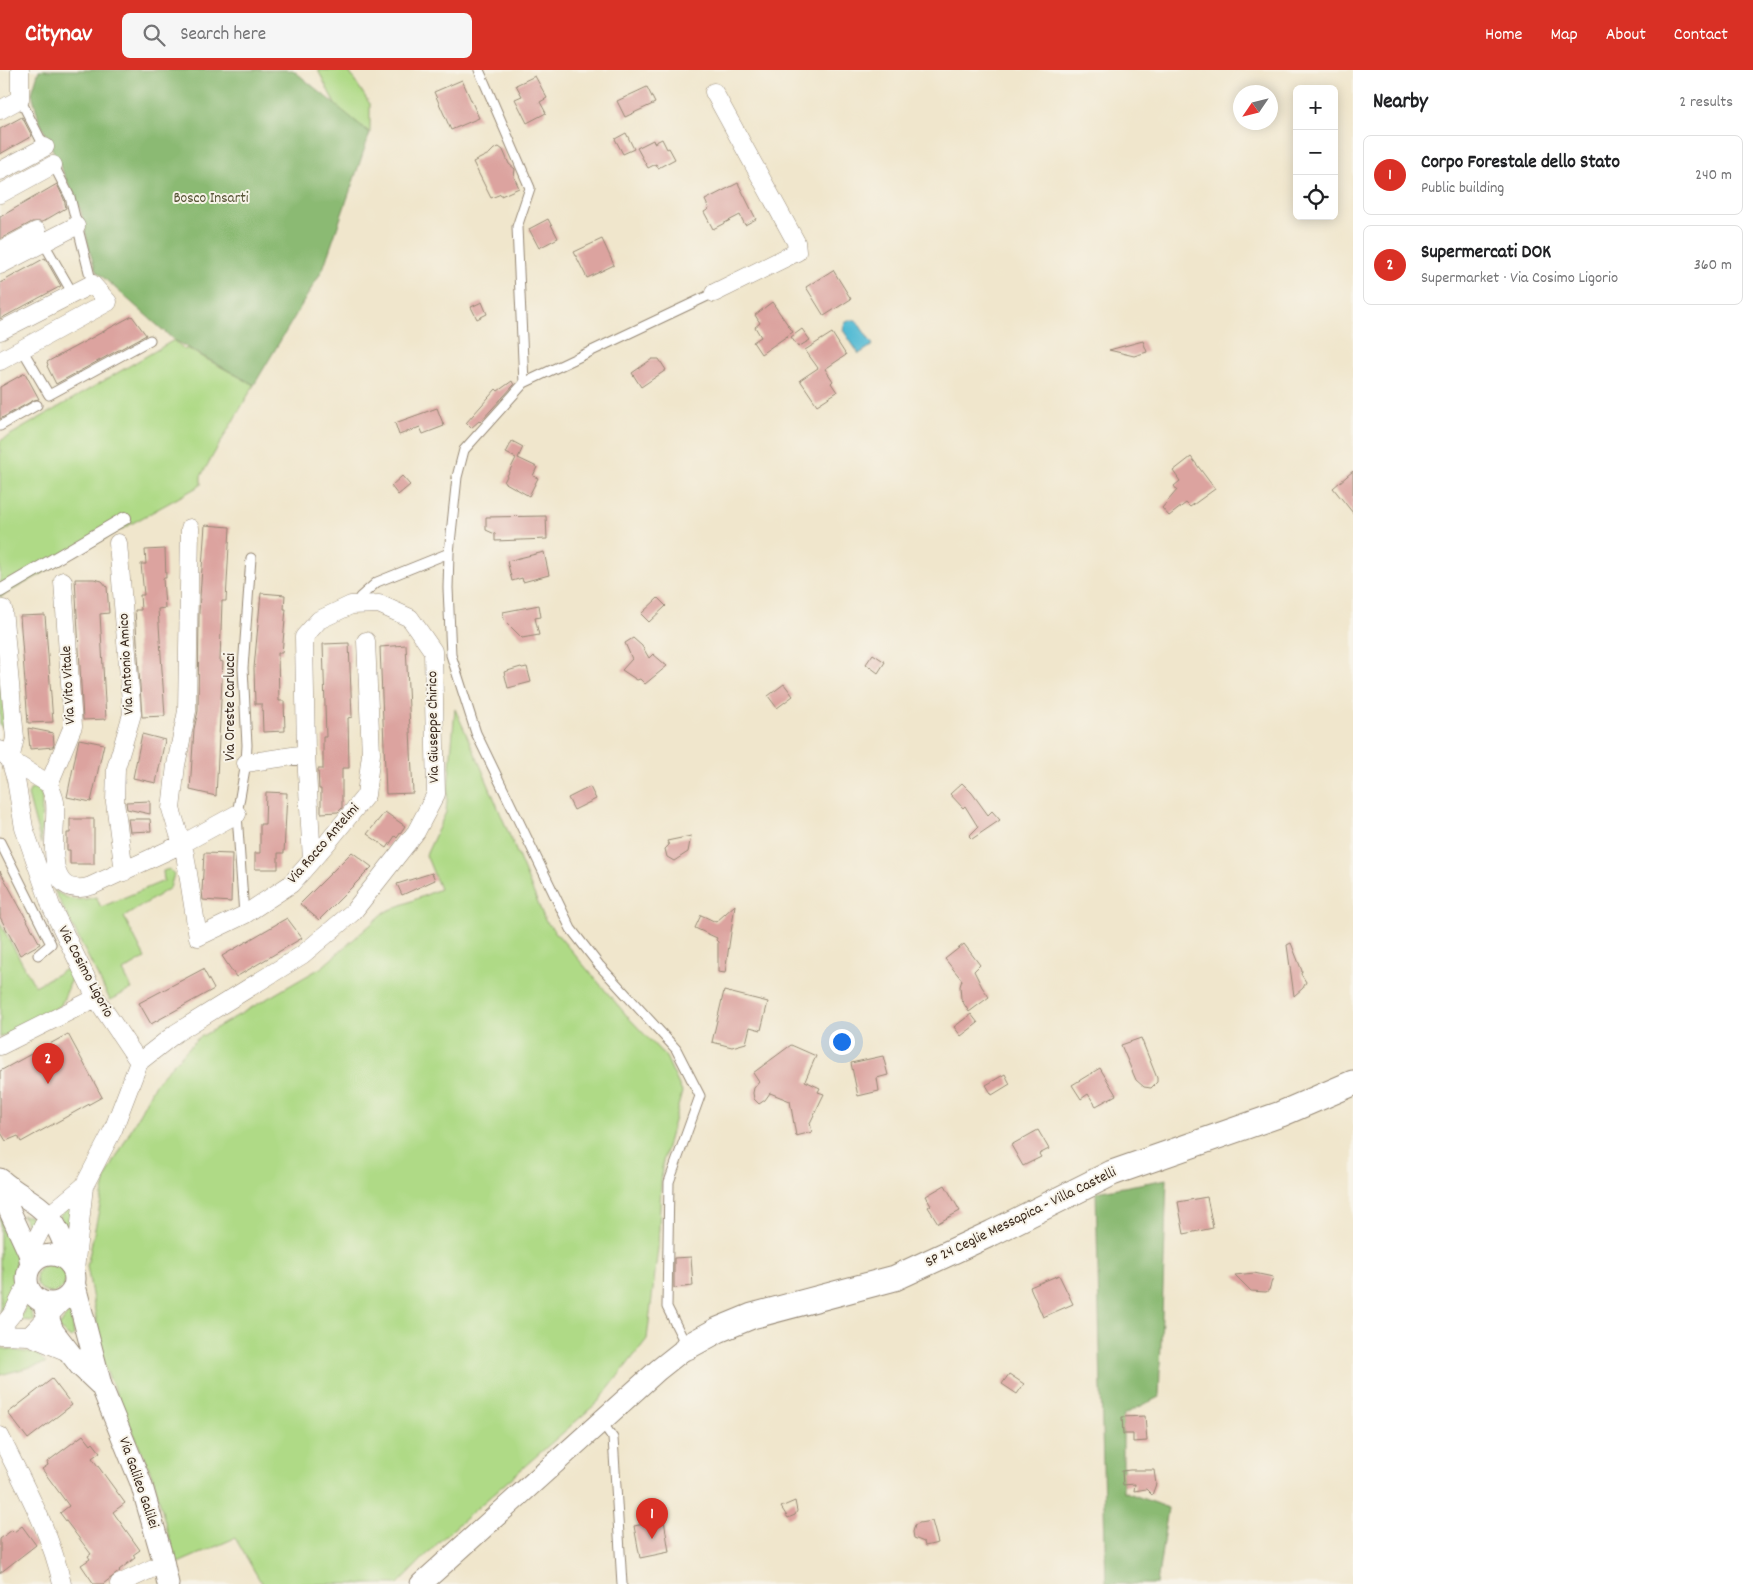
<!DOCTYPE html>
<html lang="en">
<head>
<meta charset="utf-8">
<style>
	:root { --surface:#fff; --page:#f6f6f6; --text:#202124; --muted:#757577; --line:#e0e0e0; --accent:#d93025 }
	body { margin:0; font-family:Dekko,sans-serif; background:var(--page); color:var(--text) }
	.controls { position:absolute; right:15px; top:15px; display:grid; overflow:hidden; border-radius:8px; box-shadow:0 2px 12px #0003 }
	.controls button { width:45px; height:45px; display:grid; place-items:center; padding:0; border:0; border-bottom:1px solid var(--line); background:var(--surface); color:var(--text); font:25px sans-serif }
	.compass { position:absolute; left:1233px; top:15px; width:45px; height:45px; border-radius:50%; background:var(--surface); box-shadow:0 2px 12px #0003; rotate:235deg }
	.you { position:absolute; left:841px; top:971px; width:18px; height:18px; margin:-12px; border:4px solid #fff; border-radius:50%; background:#1a73e8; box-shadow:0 0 0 8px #1a73e833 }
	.badge { display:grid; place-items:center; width:32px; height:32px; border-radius:50%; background:var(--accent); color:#fff; font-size:16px; font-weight:700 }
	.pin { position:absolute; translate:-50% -41px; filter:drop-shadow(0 1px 2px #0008) }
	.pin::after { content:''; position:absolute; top:26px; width:18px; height:15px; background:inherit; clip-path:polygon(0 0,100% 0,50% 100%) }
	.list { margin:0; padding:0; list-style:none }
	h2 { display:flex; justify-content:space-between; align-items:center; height:65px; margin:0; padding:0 20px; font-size:21px }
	h2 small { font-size:16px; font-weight:400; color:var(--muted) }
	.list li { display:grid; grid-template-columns:32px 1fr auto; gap:15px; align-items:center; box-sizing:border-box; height:80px; margin:0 10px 10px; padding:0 10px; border:1px solid var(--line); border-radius:8px }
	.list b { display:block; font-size:19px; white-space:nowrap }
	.list p { margin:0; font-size:16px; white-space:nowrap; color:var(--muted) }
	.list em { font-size:16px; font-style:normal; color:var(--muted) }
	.icon { flex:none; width:28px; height:28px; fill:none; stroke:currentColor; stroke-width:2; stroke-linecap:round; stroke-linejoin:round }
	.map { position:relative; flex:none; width:1353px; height:1514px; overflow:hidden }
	header { display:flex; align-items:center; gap:30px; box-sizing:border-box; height:70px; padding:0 25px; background:var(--accent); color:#fff }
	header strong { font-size:24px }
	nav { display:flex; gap:28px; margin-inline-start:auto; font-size:18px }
	.search { width:350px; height:45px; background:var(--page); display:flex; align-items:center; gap:12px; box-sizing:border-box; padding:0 18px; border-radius:8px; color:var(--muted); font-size:19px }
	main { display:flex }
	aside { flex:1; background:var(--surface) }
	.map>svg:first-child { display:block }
	.green { fill:#afda86; stroke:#758252 }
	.forest { fill:#8bba73; stroke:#637248 }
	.water { fill:#55bbd4; stroke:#487279 }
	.building { fill:#dca39f }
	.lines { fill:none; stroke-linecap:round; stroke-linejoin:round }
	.service-casing { stroke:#968875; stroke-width:11 }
	.pedestrian-casing { stroke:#968875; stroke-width:14 }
	.minor-casing { stroke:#968875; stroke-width:19 }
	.tertiary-casing { stroke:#968875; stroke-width:23 }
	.secondary-casing { stroke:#968875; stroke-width:27 }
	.service { stroke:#fff; stroke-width:9 }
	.pedestrian { stroke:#fff; stroke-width:12 }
	.minor { stroke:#fff; stroke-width:18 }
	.tertiary { stroke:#fff; stroke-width:21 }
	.secondary { stroke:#fff; stroke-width:25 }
	.labels { text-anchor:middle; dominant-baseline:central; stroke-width:4; stroke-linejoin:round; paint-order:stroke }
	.park-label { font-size:15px; fill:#585638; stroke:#f7f3e8 }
	.street-label { font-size:15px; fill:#3b2a1e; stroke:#f7f3e8 }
</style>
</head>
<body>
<header>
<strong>Citynav</strong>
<div class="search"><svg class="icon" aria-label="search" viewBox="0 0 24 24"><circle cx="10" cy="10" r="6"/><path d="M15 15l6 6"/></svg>Search here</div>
<nav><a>Home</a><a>Map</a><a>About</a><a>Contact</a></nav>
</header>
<main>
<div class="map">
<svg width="1353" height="1514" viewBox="0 0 1353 1514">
	<rect width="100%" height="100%" fill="#f7f3e8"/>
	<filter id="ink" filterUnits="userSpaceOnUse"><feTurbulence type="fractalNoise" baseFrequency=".02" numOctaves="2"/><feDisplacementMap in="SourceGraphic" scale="10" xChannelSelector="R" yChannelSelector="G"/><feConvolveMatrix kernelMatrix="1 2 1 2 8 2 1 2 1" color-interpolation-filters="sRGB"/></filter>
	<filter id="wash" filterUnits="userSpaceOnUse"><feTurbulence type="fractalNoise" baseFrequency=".0096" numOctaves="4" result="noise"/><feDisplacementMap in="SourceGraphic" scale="20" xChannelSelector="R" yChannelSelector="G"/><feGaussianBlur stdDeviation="1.12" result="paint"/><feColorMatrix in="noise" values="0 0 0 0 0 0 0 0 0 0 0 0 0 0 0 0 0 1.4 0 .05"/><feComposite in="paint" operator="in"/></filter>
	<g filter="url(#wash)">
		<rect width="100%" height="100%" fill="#f0e6cc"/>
		<path class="green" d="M318,0H348L370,34V63L336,36Z
			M174,270L185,280L186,278L254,315L201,406V415L0,527V371Z
			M0,605L7,657L3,658L0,655Z
			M455,639L481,697L545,850L628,947L666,987L682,1022L662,1095L658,1178L647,1269L598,1332L443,1468L398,1514H262L235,1468L176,1494L154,1410L105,1298L87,1196L106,1107L156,1012L197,969L322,897L385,842L440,819L426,785L446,742Z
			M37,718L42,726L41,774L28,725L30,720Z
			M169,799L174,804L170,818L124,847L145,888L123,901L132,919L110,930L54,820C69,831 78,831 96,827L101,837L164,811L163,801Z
			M0,853L35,916L70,897L71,911L61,935L0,968Z
			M77,1130L68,1167L59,1146Z
			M22,1145L36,1147L32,1163Z
			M0,1146L16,1185L15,1210L0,1242Z
			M36 1208a15 15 0 1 1 30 0a15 15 0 1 1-30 0Z
			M28,1233L34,1251L19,1250Z
			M70,1240L74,1265L71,1268L58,1258Z
			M0,1278L37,1284L46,1293L0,1305Z"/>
		<path class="forest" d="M39,0H293L370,63L323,199L254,315L174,270L96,201L89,179L81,141L39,50L32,23Z
			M1167,1109L1159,1327L1123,1345V1421L1168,1438L1157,1514H1106L1096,1122Z"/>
		<path class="water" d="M850,250H856L873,275L859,284L843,260L845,253Z"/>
		<g id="blocks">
			<path class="building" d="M535,6L547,28L540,32L546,43L527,53L515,29L522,26L516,15Z
				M462,10L479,48L451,60L434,22Z
				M647,17L655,33L625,47L617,31Z
				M22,47L32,66L0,84V59Z
				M626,63L634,79L623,84L615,69Z
				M662,69L667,79L669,78L675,89L658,98L656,94L648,98L637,78L653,70L654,73Z
				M499,77L503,80L509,94L515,99L514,107L519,118L501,126V124L491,128L473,92L489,84L494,79Z
				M738,113L756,149L745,155L740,145L713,159L704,142L709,139L705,130Z
				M57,114L64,129L66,138L42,152H32L0,169V147Z
				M548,149L558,168L539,178L529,159Z
				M602,169L614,195L587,208L574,182Z
				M45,188L61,216L0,249V213Z
				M833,200L851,229L824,246L806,217Z
				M482,232L487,244L477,249L471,237Z
				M772,232L793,262L761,284L753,272L761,267L755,257L760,253L755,245Z
				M132,246L146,265L56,314L47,296L48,295L47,292Z
				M802,259L810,270L798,277L791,267Z
				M832,263L846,285L825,299L833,311L831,313L837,322L817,335L800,310L818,298L805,280Z
				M1143,271L1147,282L1134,286L1109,280Z
				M652,289H659L666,300L641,317L632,303Z
				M25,303L39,329L34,330L0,349V317Z
				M512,311L514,315L480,352L479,351L471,358L466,353L496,319L498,321Z
				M437,338L444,356L423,364L420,357L399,365L395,353Z
				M512,371L523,377L518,388L537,397L533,406L538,408L529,426L504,412L516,388L506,383Z
				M1191,387L1215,419L1190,437L1186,433L1169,446L1162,438L1177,420L1174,416L1180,411L1173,401Z
				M1353,401V443L1333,418Z
				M402,406L410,415L398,425L391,416Z
				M546,446L547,469L495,471V464L486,460V447Z
				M205,455L230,457L226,531H222L220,591L223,592L216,726L190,720L194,659L198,641L199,541Z
				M165,479L166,508H163L165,538L158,539L165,646L142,647L135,540H141L140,525H144L141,494H146L145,480Z
				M544,482L549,505L523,512L522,508L512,511L507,491Z
				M75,509H94L102,511L107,517L109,543L100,544L106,649L83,650Z
				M261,523L285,525L284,539H286L282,583H278L279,631H284L285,661L263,662L262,634H255L254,598Z
				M658,528L666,536L649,552L641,544Z
				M539,535L541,547L535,548L539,565L522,568L504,550L503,542Z
				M45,545L53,652L28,653L20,546Z
				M633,568L642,576L649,588L653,584L667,596L645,614L640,609L637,610L622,600L632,589L625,573Z
				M349,573L352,647L348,648L349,698H342V738L338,742L321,743V719H319L318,699H323V667H326L323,574Z
				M406,575L413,723L386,724L380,577Z
				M873,584L885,592L878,603L866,594Z
				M521,597L522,598L527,597L531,612L508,618L504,602Z
				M784,614L793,626L777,638L768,626Z
				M28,658L53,663L54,674L53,677L30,679Z
				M142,664L165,670L156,713L133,708Z
				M79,669L104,674L91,732L67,727Z
				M962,713L972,723L988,745L992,741L1000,750L972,769L969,766L978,757L965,736L963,738L950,724Z
				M590,717L596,729L574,740L568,728Z
				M266,722L287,723L284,783H278V799H255V783H260V754H265Z
				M150,731V744L127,739L126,732Z
				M385,742L405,756L397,768L395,766L387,778L367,764Z
				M70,749H94V794H70V780H67V763H70Z
				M128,749H150L151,761L130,762Z
				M691,766L688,782L674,791L667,787L665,779L669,775L667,771Z
				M352,782L372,797L319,850L300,834Z
				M204,783L232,784L231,832L203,830L202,821Z
				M0,801L40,874L20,885L0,847Z
				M432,803L435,810L402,825L397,814Z
				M735,835L725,903L718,902V872L716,870L717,868L695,858L701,845L716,852Z
				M287,848L302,868L236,907L222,886Z
				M1291,873L1302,901L1301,904L1306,912L1303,918L1294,926L1287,875Z
				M964,874L980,895L974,901L982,917L989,927L969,942L961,929L960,916L962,910L945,889Z
				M203,899L214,919L151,954L139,933Z
				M724,921L768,932L761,960L750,957L746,973L732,977L712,972Z
				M971,944L978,953L961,966L954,957Z
				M68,964L102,1027L21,1072L18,1066L6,1071L0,1061V1001Z
				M1141,968L1157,1008V1012L1151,1018L1144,1017L1136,1010L1121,975Z
				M791,975L816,986L805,1011L820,1018L818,1022L824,1024L810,1053L812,1062L796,1066L790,1031L770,1023L765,1030L759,1034L754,1029L753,1023L754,1018L759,1012L753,1003Z
				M883,986L888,1005L877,1008L879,1021L858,1026L851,993Z
				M1100,998L1116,1025L1096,1036L1088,1024L1081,1029L1072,1015Z
				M1005,1004L1010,1014L992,1025L986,1015Z
				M1038,1060L1049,1079L1039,1084L1041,1087L1023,1096L1011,1075Z
				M945,1115L960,1141L938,1153L928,1137L931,1135L926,1126Z
				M1207,1127L1213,1158L1184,1164L1178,1132Z
				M691,1187L693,1216L674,1218V1188Z
				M1254,1203L1273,1207L1269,1220L1266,1222L1251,1221L1235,1205Z
				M1059,1205L1073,1234L1043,1247L1030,1217Z
				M1009,1304L1024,1314L1017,1324L1002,1314Z
				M52,1309L72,1335L28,1369L8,1343Z
				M1145,1346L1147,1371L1133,1372V1364H1123L1122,1347Z
				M83,1365L91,1375L93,1373L100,1382L92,1388L125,1433L113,1442L140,1480L133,1485L135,1488L119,1500L120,1501L103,1514H94L81,1495L90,1489L88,1486L91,1484L60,1443L69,1436L42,1399L48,1395L47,1392Z
				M1130,1400H1154L1156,1414L1152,1425L1146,1419L1134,1421L1135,1414L1123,1415L1122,1401Z
				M795,1431L797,1441L795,1445L788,1448L781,1437Z
				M664,1450L669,1482L640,1488L634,1456Z
				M932,1451L938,1473L925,1476L924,1472L914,1468L913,1462L915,1455L919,1453Z
				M22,1456L36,1475L0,1503V1469L12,1460L14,1462Z"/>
		</g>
	</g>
	<g filter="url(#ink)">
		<use href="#blocks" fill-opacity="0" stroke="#968875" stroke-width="1"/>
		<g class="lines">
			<defs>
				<path id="service" d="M479,0L530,118L517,157L524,313L464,380L457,407L449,483L448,518L451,585L476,663L571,859L599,895L676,979L700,1026L669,1112L667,1237L686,1275
					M20,29L46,80
					M52,92L70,127L92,214
					M42,170L73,224
					M22,279L49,325L150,270
					M524,313L714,223
					M0,356L37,335
					M361,535L360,527L377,512L449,483
					M0,772L51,874L38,885
					M244,845L237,744L246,693L247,675L243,598L251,488
					M601,1351L613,1368L622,1514"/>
				<path id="pedestrian" d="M0,521L125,448"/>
				<path id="minor" d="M714,22L796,172L797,182L714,223
					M0,40L20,29V0
					M0,101L45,77
					M0,124L53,95
					M0,181L37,161
					M0,195L76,156
					M0,261L92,214L108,232L0,291
					M190,458L187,641L176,695L171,739L185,784L198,867L244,845L291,814L327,773L366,725L371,684L366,571
					M118,473L132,644L116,698L115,732L124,802
					M3,539L15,668L10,690L49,714C51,720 54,726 55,732C58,758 39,832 91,816L182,774L237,744
					M0,680L10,690L16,710L24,758L51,836L96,928L139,992L113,1060L84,1116L75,1200
					M246,693L306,684
					M49,714L73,656L63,511
					M0,976L96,928
					M139,992L176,963L302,885L353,842L416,762L436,724L433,581L410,548L379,534L351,535L319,550L304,567L306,684L312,790
					M29,1183L48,1146L84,1116
					M0,1259L13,1243L27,1214
					M0,1265L29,1266L70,1283
					M29,1266L66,1228
					M0,1366C23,1413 51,1462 62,1514
					M119,1514L164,1493"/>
				<path id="tertiary" d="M0,1109C12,1120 26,1127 38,1136C57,1150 64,1173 71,1194
					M0,1120L29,1183L31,1195
					M27 1209a24 24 0 1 1 48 0a24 24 0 1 1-48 0Z
					M75,1216L101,1315L141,1413L162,1486L168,1514
					M43,1232L53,1261L80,1296L100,1315
					M421,1514L658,1300L687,1277"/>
				<path id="secondary" d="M687,1277L718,1260L752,1246L895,1208L992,1163L1112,1103L1281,1044L1353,1013"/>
			</defs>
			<use href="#service" class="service-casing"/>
			<use href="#pedestrian" class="pedestrian-casing"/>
			<use href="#minor" class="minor-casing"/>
			<use href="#tertiary" class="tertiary-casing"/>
			<use href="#secondary" class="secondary-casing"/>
			<use href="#service" class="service"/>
			<use href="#pedestrian" class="pedestrian"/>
			<use href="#minor" class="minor"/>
			<use href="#tertiary" class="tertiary"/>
			<use href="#secondary" class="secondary"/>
		</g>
	</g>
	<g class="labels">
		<g class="park-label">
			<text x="211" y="129">Bosco Insarti</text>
		</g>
		<g class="street-label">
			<text transform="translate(127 594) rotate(-93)">Via Antonio Amico</text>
			<text transform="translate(69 615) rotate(-93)">Via Vito Vitale</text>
			<text transform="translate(231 637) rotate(-90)">Via Oreste Carlucci</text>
			<text transform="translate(434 657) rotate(-91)">Via Giuseppe Chirico</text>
			<text transform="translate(324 774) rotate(-49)">Via Rocco Antelmi</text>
			<text transform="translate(85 902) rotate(62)">Via Cosimo Ligorio</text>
			<text transform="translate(1021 1148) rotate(-26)">SP 24 Ceglie Messapica - Villa Castelli</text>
			<text transform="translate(138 1413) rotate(71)">Via Galileo Galilei</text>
		</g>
	</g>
</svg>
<div class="controls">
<button>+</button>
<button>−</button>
<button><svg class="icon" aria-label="locate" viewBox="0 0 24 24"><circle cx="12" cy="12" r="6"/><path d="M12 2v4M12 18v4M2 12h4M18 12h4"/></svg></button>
</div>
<svg class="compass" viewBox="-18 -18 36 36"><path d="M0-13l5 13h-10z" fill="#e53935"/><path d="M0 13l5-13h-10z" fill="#757577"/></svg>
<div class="you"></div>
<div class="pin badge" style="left:652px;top:1469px">1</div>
<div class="pin badge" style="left:48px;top:1014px">2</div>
</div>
<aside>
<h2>Nearby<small>2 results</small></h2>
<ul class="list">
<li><span class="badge">1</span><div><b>Corpo Forestale dello Stato</b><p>Public building</p></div><em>240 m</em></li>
<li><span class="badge">2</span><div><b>Supermercati DOK</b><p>Supermarket · Via Cosimo Ligorio</p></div><em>360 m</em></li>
</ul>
</aside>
</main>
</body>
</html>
